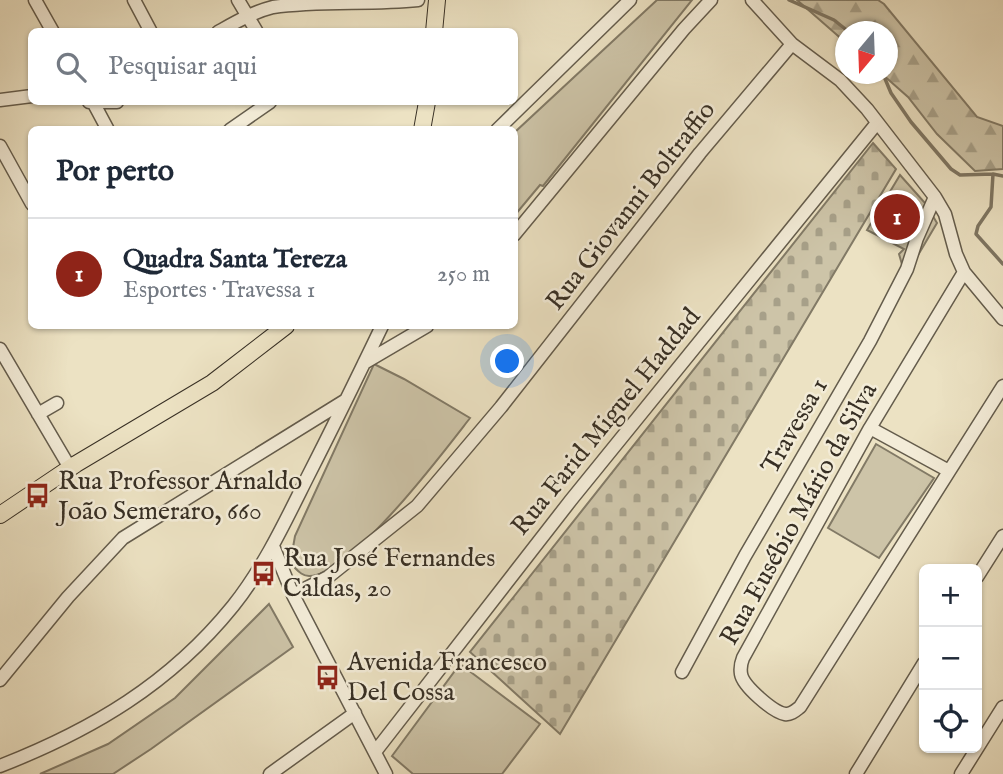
<!DOCTYPE html>
<html lang="pt">
<head>
<meta charset="utf-8">
<style>
	:root { --surface:#fff; --page:#f2f2f3; --text:#1f2937; --muted:#747a83; --line:#e0e1e3; --accent:#8f2418 }
	body { margin:0; font-family:"IM FELL English",serif; background:var(--page); color:var(--text) }
	.controls { position:absolute; right:21px; bottom:21px; display:grid; overflow:hidden; border-radius:10px; box-shadow:0 2px 5px #0004 }
	.controls button { width:63px; height:63px; display:grid; place-items:center; padding:0; border:0; border-bottom:2px solid var(--line); background:var(--surface); color:var(--text); font:35px sans-serif }
	.compass { position:absolute; left:835px; top:21px; width:63px; height:63px; border-radius:50%; background:var(--surface); box-shadow:0 2px 5px #0004; rotate:199deg }
	.you { position:absolute; left:508px; top:362px; width:24px; height:24px; margin:-18px; border:5px solid #fff; border-radius:50%; background:#1a73e8; box-shadow:0 0 0 10px #1a73e833 }
	.badge { display:grid; place-items:center; width:46px; height:46px; border-radius:50%; background:var(--accent); color:#fff; font-size:23px; font-weight:700 }
	.pin { position:absolute; translate:-50% -50%; border:4px solid #fff; box-shadow:0 2px 7px #0006 }
	.list { margin:0; padding:0; list-style:none }
	h2 { display:flex; justify-content:space-between; align-items:center; height:91px; margin:0; padding:0 28px; font-size:30px }
	h2 small { font-size:23px; font-weight:400; color:var(--muted) }
	.list li { display:grid; grid-template-columns:46px 1fr auto; gap:21px; align-items:center; box-sizing:border-box; height:112px; padding:0 28px; border-top:2px solid var(--line) }
	.list b { display:block; font-size:26px; white-space:nowrap }
	.list p { margin:0; font-size:23px; white-space:nowrap; color:var(--muted) }
	.list em { font-size:23px; font-style:normal; color:var(--muted) }
	.icon { flex:none; width:38px; height:38px; fill:none; stroke:currentColor; stroke-width:2; stroke-linecap:round; stroke-linejoin:round }
	.map { position:relative; flex:none; width:1003px; height:774px; overflow:hidden }
	.search { position:absolute; background:var(--surface); box-shadow:0 2px 5px #0004; left:28px; top:28px; width:490px; height:77px; display:flex; align-items:center; gap:18px; box-sizing:border-box; padding:0 24px; border-radius:10px; color:var(--muted); font-size:26px }
	.panel { position:absolute; background:var(--surface); box-shadow:0 2px 5px #0004; left:28px; top:126px; width:490px; height:203px; border-radius:10px }
	.map>svg:first-child { display:block }
	.forest { fill:url(#forest-firs); stroke:#827a66; stroke-width:2 }
	.cemetery { fill:url(#cemetery-stones); stroke:#827a66; stroke-width:2 }
	.green { fill:#cdc4a8; stroke:#827a66; stroke-width:2 }
	.lines { fill:none; stroke-linecap:round; stroke-linejoin:round }
	.stream { stroke:#7e7663; stroke-width:3.5 }
	.minor-casing { stroke:#645c4c; stroke-width:15 }
	.major-casing { stroke:#372f24; stroke-width:18 }
	.minor { stroke:#f3ecd8; stroke-width:12 }
	.major { stroke:#ece2c3; stroke-width:16 }
	.labels { text-anchor:middle; dominant-baseline:central; stroke-width:5; stroke-linejoin:round; paint-order:stroke }
	.street-label { font-size:26px; fill:#372f24; stroke:#f3ecd8 }
	.poi-label { font-size:26px; fill:#372f24; stroke:#f3ecd8; text-anchor:start }
</style>
</head>
<body>
<div class="map">
<svg width="1003" height="774" viewBox="0 0 1003 774">
	<defs>
		<pattern id="forest-firs" width="22" height="20" patternUnits="userSpaceOnUse" patternTransform="scale(1.75)"><rect width="22" height="20" fill="#cdc4a8"/><path d="M5 1l3.5 6h-7zM16 11l3.5 6h-7z" fill="#a7a089"/></pattern>
		<pattern id="cemetery-stones" width="16" height="16" patternUnits="userSpaceOnUse" patternTransform="scale(1.75)"><rect width="16" height="16" fill="#cdc4a8"/><path d="M2 7V4a2 2 0 0 1 4 0v3zM10 15v-3a2 2 0 0 1 4 0v3z" fill="#a7a089"/></pattern>
	</defs>
	<rect width="100%" height="100%" fill="#ece2c3"/>
	<filter id="stains"><feTurbulence type="fractalNoise" baseFrequency=".00286" numOctaves="4"/><feColorMatrix values="0 0 0 0 .2 0 0 0 0 .09 0 0 0 0 .02 0 0 0 .5 -.17"/></filter>
	<radialGradient id="worn" r=".72"><stop offset=".6" stop-color="#630" stop-opacity="0"/><stop offset="1" stop-color="#630" stop-opacity=".3"/></radialGradient>
	<path class="forest" d="M797,0H878L884,4L977,117L1003,126V169L975,171L937,134L908,97L882,74H888V32H846L845,42Z"/>
	<path class="cemetery" d="M873,143L896,169L560,734L470,652Z"/>
	<path class="green" d="M657,0H692L543,186L540,185L515,215V132Z
		M900,175L925,203L937,223L911,267L903,268L899,254L904,249L867,230Z
		M374,364L404,379L470,418C445,450 350,577 309,576C303,576 299,572 295,568L292,553L295,536Z
		M876,444L934,478L879,558L828,528Z
		M269,604L293,647L151,749L113,774H40L108,744L175,698Z
		M460,664L540,724L502,774H413L392,756Z"/>
	<g class="lines">
		<path class="stream" d="M789,0L834,20L849,32
			M883,74L891,93L911,122L951,169L960,175L993,174L991,207L978,226L976,234L1003,264
			M993,174L1003,176"/>
		<defs>
			<path id="minor" d="M35,0L53,32
				M134,0L151,32
				M238,0L257,32
				M752,0L792,44L840,80L867,109L935,197L945,214L956,254L964,272L1003,319
				M218,32C236,22 253,12 273,7C320,0 370,5 418,0
				M0,100L32,96
				M89,102H117
				M93,102L108,130
				M230,130L270,102
				M497,130L630,0
				M0,146L32,204
				M514,235L684,29L711,0
				M964,272L870,428L743,658C741,663 740,668 741,674C743,686 773,712 785,714C791,715 796,710 800,707L1003,386
				M0,349L70,468
				M364,363L427,326
				M38,414L57,403
				M870,428L949,471
				M273,546L293,595L386,774
				M977,577L1003,536
				M293,595L328,577L417,506L501,407L700,153L792,44
				M682,672L745,556L870,341L907,269L917,238L935,197
				M0,680L68,597L123,538L346,400
				M375,752L571,500L877,123
				M0,766C92,730 170,684 233,606C264,567 285,522 307,478C333,427 358,376 382,326
				M270,774L355,713
				M856,774L924,663
				M961,774L1003,707"/>
			<path id="major" d="M434,32L437,0
				M422,130L427,102
				M0,515L76,464L212,383L286,326"/>
		</defs>
		<use href="#minor" class="minor-casing"/>
		<use href="#major" class="major-casing"/>
		<use href="#minor" class="minor"/>
		<use href="#major" class="major"/>
	</g>
	<defs>
		<symbol id="bus-bare" viewBox="-9 -9 18 18"><path d="M-5-6H5V4H4V6H2V4H-2V6H-4V4H-5ZM-3.5-4V0h7V-4ZM-3.5 1.2v1.5H-2V1.2ZM2 1.2v1.5H3.5V1.2Z" fill="#8f2418" stroke="#f3ecd8" stroke-width="2.5" paint-order="stroke"/></symbol>
	</defs>
	<g fill-rule="evenodd">
		<use href="#bus-bare" x="20" y="478" width="35" height="35"/>
		<use href="#bus-bare" x="246" y="556" width="35" height="35"/>
		<use href="#bus-bare" x="310" y="660" width="35" height="35"/>
	</g>
	<g class="labels">
		<g class="street-label">
			<text transform="translate(631 206) rotate(-52)">Rua Giovanni Boltraffio</text>
			<text transform="translate(606 422) rotate(-51)">Rua Farid Miguel Haddad</text>
			<text transform="translate(795 426) rotate(-60)">Travessa 1</text>
			<text transform="translate(799 514) rotate(-61)">Rua Eusébio Mário da Silva</text>
		</g>
		<g class="poi-label">
			<text x="58" y="481">Rua Professor Arnaldo<tspan x="58" dy="30">João Semeraro, 660</tspan></text>
			<text x="283" y="558">Rua José Fernandes<tspan x="283" dy="30">Caldas, 20</tspan></text>
			<text x="347" y="662">Avenida Francesco<tspan x="347" dy="30">Del Cossa</tspan></text>
		</g>
	</g>
	<rect width="100%" height="100%" filter="url(#stains)"/>
	<rect width="100%" height="100%" fill="url(#worn)"/>
</svg>
<div class="controls">
<button>+</button>
<button>−</button>
<button><svg class="icon" aria-label="locate" viewBox="0 0 24 24"><circle cx="12" cy="12" r="6"/><path d="M12 2v4M12 18v4M2 12h4M18 12h4"/></svg></button>
</div>
<svg class="compass" viewBox="-18 -18 36 36"><path d="M0-13l5 13h-10z" fill="#e53935"/><path d="M0 13l5-13h-10z" fill="#747a83"/></svg>
<div class="you"></div>
<div class="pin badge" style="left:897px;top:217px">1</div>
<div class="search"><svg class="icon" aria-label="search" viewBox="0 0 24 24"><circle cx="10" cy="10" r="6"/><path d="M15 15l6 6"/></svg>Pesquisar aqui</div>
<section class="panel">
<h2>Por perto<small></small></h2>
<ul class="list">
<li><span class="badge">1</span><div><b>Quadra Santa Tereza</b><p>Esportes · Travessa 1</p></div><em>250 m</em></li>
</ul>
</section>
</div>
</body>
</html>
